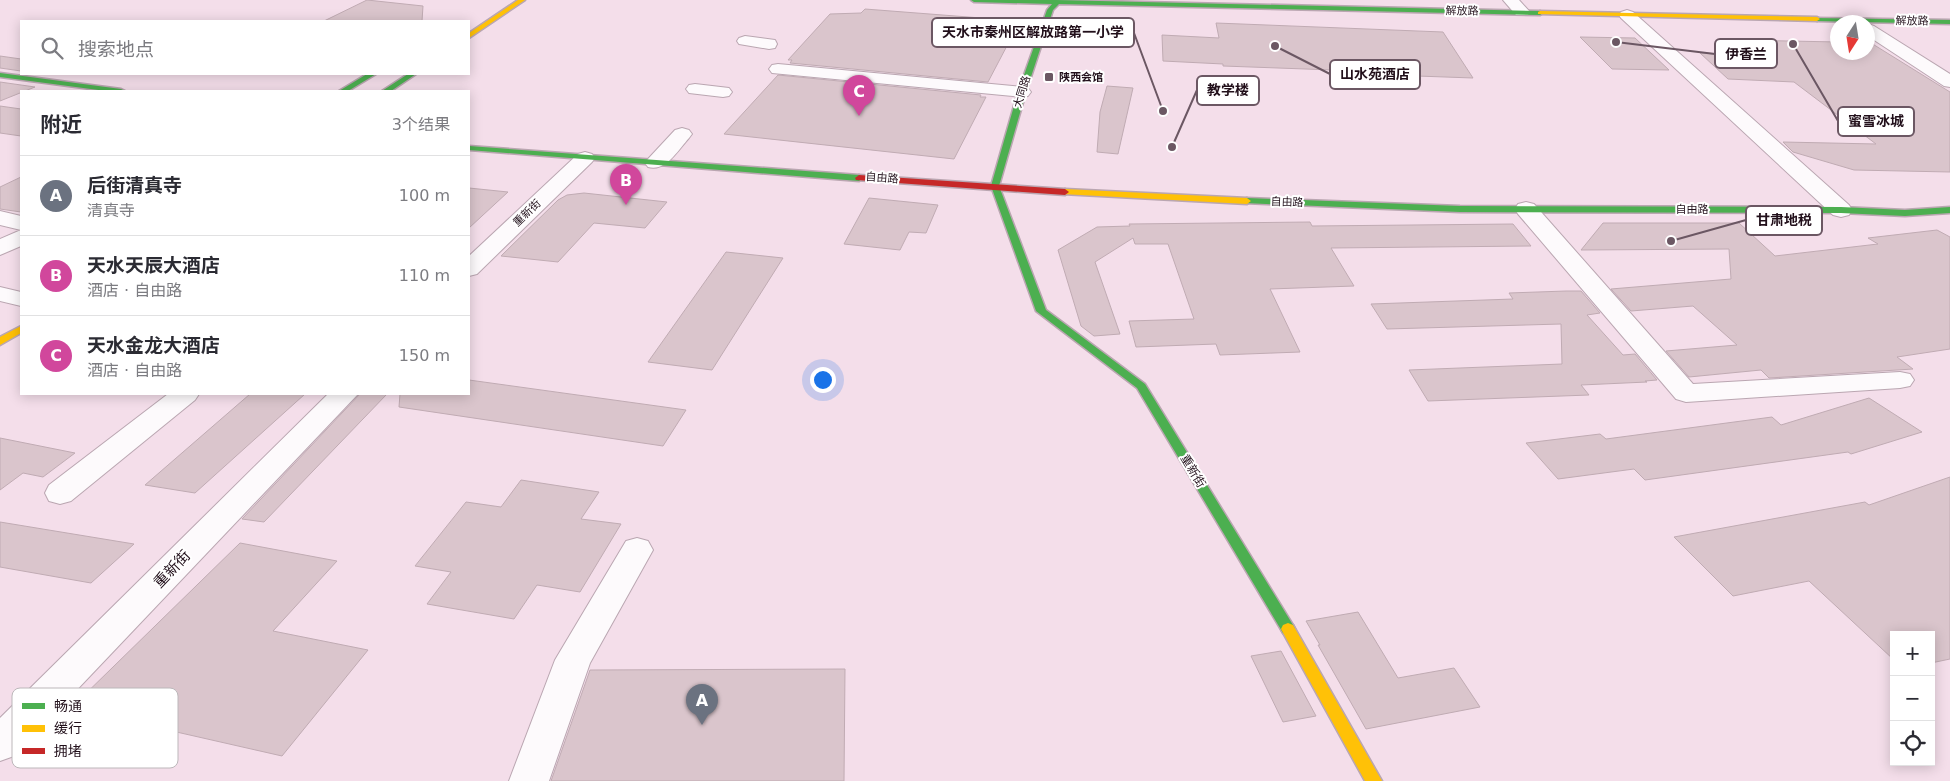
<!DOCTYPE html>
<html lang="zh">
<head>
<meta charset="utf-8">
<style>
	:root { --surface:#fff; --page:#f2f2f3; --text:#2b2b33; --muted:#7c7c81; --line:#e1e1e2; --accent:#6b5763 }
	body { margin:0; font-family:"DejaVu Sans","Noto Sans SC",sans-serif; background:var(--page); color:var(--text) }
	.controls { position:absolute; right:15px; bottom:15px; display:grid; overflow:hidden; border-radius:0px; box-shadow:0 2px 12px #0003 }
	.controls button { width:45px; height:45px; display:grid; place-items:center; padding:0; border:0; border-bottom:1px solid var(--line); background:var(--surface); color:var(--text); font:25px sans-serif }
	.compass { position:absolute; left:1830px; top:15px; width:45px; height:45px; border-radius:50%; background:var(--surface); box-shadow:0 2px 12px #0003; rotate:192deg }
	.you { position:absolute; left:822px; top:379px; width:18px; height:18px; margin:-12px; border:4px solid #fff; border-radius:50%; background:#1a73e8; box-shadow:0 0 0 8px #1a73e833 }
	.badge { display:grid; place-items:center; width:32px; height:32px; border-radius:50%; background:var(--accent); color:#fff; font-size:16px; font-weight:700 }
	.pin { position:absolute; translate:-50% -41px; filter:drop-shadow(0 1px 2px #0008) }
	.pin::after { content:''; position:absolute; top:26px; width:18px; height:15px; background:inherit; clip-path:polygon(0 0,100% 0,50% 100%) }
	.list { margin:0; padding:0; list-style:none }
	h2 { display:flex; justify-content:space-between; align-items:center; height:65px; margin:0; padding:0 20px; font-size:21px }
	h2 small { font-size:16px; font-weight:400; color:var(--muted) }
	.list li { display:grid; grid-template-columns:32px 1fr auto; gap:15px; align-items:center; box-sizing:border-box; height:80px; padding:0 20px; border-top:1px solid var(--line) }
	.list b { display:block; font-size:19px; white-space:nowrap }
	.list p { margin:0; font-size:16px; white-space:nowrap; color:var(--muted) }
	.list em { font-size:16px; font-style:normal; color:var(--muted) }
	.icon { flex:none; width:28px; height:28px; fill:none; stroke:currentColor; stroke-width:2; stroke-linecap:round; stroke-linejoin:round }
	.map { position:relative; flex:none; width:1950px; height:781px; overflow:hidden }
	.search { position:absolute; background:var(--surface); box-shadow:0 2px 12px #0003; left:20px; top:20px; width:450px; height:55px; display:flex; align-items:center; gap:12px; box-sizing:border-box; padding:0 18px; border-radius:0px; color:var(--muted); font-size:19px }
	.panel { position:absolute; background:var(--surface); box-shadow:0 2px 12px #0003; left:20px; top:90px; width:450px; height:305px; border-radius:0px }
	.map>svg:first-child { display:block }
	.building { fill:#dac5cc; stroke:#c0abb3 }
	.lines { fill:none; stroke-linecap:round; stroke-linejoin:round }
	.street-casing { stroke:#baa6b1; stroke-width:2 }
	.fast-casing { stroke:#baa6b1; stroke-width:3 }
	.slow-casing { stroke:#baa6b1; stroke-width:3 }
	.jam-casing { stroke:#baa6b1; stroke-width:3 }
	.street { fill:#fdfafc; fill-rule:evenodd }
	.fast { fill:#4caf50; fill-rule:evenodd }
	.slow { fill:#ffc107; fill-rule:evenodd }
	.jam { fill:#c62828; fill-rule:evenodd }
	.poi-dot { fill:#6b5763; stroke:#fff; stroke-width:2 }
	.labels { text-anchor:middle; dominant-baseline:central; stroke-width:4; stroke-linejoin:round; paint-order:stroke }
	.far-street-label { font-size:11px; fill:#210f1a; stroke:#fff }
	.far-poi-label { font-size:11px; font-weight:bold; fill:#210f1a; stroke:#fff; text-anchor:start }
	.street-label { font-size:12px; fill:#210f1a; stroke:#fff }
	.near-street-label { font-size:15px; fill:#210f1a; stroke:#fff }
	.key { fill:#fff; stroke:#bcb7ba; stroke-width:1 }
	.key-label { font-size:14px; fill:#210f1a }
	.leader { fill:none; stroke:#6b5763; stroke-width:2 }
	.callout-dot { fill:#6b5763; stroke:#fff; stroke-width:2 }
	.callout { fill:#fff; stroke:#6b5763; stroke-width:2 }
	.callout-label { font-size:14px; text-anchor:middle; font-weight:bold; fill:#210f1a }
</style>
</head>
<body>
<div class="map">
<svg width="1950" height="781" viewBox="0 0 1950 781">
	<rect width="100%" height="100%" fill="#f4deea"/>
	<path class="building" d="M367,0L423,6L422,21H324Z
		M865,9L1020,21L988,82L790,63L792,60H788L830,14L861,13Z
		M1216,23L1443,32L1473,78L1361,74L1360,71L1223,66V64L1163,61L1162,35L1219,38Z
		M1580,37L1635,38L1669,70L1612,69Z
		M1738,40L1838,42V52H1868V42L1871,43L1950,92V172L1854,170L1793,152L1783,142L1876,144L1794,82L1728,79L1700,53L1759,55Z
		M0,56L21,59V71L0,68Z
		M778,75L981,95L980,97H986L954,159L724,134Z
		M0,82L35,87L0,101Z
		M1107,86L1133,88L1118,154L1097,152L1100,112Z
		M0,106L21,109V136L0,133Z
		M21,177V212L0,209V187Z
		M469,188L508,192L469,228Z
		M584,193L667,202L645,228L594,223L558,262L501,256L558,200L567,195Z
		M869,198L938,205L926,233L909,232L900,250L844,244Z
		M1310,222L1312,226L1513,224L1531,246L1331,248L1354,286L1270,289L1300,352L1220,355L1216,344L1136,347L1129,321L1194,319L1168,244H1135L1133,238L1095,262L1120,334L1094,336L1081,326L1058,250L1097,227L1130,226L1129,224Z
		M1603,223H1739L1775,256L1878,244L1868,238L1937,230L1950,237V349L1897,357L1913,369L1769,378L1761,370L1689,377L1666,351L1737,345L1693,306L1631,311L1611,289L1731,279L1729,249L1581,250Z
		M726,252L783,258L712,370L648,362Z
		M1566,291H1581L1600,313L1587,315L1623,355L1635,354L1657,380L1645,381L1647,382L1581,385L1589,395L1428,401L1409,370L1562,364L1561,324L1387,329L1371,304L1513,299L1509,293Z
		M469,380L686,410L663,446L399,407L400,394H469Z
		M250,394H305L195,493L145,485Z
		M360,394H387L264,522L242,519Z
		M1869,398L1922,432L1851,454L1848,452L1645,480L1634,469L1558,479L1526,443L1600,434L1606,439L1772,417L1781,425Z
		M0,438L75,453L43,477L23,473L0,490Z
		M1950,477V659L1931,663V635H1894V660L1809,581L1733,596L1674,537L1865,502L1869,505Z
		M521,480L599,492L581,519L621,524L580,592L537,585L514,619L427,604L451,572L415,566L466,502L501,507Z
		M0,522L134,544L91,583L0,567Z
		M240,543L337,561L273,631L368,650L282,756L71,708Z
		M1358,612L1398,678L1454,668L1480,707L1366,729L1318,645H1320L1306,621Z
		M1281,651L1316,716L1283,722L1251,656Z
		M845,669L844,781H551L590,670Z"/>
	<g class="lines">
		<defs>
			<path id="street" d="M1503,0H1519L1530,12L1528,15H1516Z
				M1627,10L1633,12L1849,205L1852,210L1849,215L1841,217L1833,215L1621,18L1619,15L1621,12Z
				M1868,24L1874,26L1950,74V87L1944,86L1868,36Z
				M745,36L775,40L777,44L775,48L769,49L739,44L737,41L739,38Z
				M778,64L1022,87L1028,88L1031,92L1028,96L1022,97L772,73L769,69L772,65Z
				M695,84L729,88L732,92L729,96L723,97L689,93L686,89L689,85Z
				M682,128L689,130L692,134L689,138C678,150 666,172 648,167L645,163L648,159L675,130Z
				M585,152L592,154L595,158L592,162L477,274L469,276V256L578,154Z
				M1526,202L1534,204L1693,384L1900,372L1910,374L1914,380L1910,386L1900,388L1686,402L1676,399L1518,214L1515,209L1518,204Z
				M0,211L21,216V230L0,225Z
				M21,230V246L0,255V239Z
				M0,287L21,292V306L0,301Z
				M168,394H199L195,400L71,501L60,504L49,501L45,493L49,485Z
				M328,394H358L14,756L0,761V718Z
				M637,538L648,541L653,550L590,663L549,781H509L555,660L626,541Z"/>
			<path id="fast" d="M971,0H1056L1540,11L1543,13L1540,15L1059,4L1053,10L1026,92L999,186L1046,310L1145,384L1293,625L1295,629L1293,633L1288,635L1283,633L1137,388L1036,311L991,186L1018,92L1047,10L1052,4L974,2Z
				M1815,18L1950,20V24L1817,21L1815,20Z
				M0,73L121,89L125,91H106L0,77Z
				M367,74H376L348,91H339Z
				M408,74H416L391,91H382Z
				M469,146L859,175L863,178L859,181L469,150Z
				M1247,198L1460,206L1841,207L1905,210L1950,207V213L1905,216L1841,213L1460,212L1244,203V199Z"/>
			<path id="slow" d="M518,0H525L469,38V33Z
				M1540,11L1817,17L1820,19L1817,21L1538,14V12Z
				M1065,189L1247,198L1251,201L1247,204L1062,194L1061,192Z
				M21,326V333L0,345V337Z
				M1288,623L1293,625L1382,781H1365L1281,629L1283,625Z"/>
			<path id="jam" d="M859,175L1065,189L1069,192L1065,195L856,180L855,178Z"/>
		</defs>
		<use href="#street" class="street-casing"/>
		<use href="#fast" class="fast-casing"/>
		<use href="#slow" class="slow-casing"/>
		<use href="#jam" class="jam-casing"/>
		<use href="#street" class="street"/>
		<use href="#fast" class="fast"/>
		<use href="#slow" class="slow"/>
		<use href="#jam" class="jam"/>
	</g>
	<rect class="poi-dot" x="1044" y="72" width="10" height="10" rx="2.5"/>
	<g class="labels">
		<g class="far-street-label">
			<text transform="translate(1462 11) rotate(1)">解放路</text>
			<text transform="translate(1912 21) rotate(1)">解放路</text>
			<text transform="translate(1022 92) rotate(-73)">大同路</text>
			<text transform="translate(882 178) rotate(4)">自由路</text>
			<text transform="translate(1287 202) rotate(2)">自由路</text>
			<text x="1692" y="209">自由路</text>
			<text transform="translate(527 213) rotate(-44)">重新街</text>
		</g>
		<g class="far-poi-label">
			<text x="1059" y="77">陕西会馆</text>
		</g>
		<g class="street-label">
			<text transform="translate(1193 471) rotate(59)">重新街</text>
		</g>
		<g class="near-street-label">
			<text transform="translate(172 569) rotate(-46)">重新街</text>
		</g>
	</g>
	<rect x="12" y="688" width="166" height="80" rx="8" class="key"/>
	<rect x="22" y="703" width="23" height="6" fill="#4caf50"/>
	<rect x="22" y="725" width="23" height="7" fill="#ffc107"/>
	<rect x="22" y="748" width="23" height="6" fill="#c62828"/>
	<g class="key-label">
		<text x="54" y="711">畅通</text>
		<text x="54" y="733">缓行</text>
		<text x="54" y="756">拥堵</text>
	</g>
	<path class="leader" d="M1163 111L1134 33M1616 42L1715 54M1275 46L1330 74M1172 147L1197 90M1793 44L1838 121M1671 241L1746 220"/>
	<g class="callout-dot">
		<circle cx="1163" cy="111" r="5"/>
		<circle cx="1616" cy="42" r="5"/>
		<circle cx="1275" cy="46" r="5"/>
		<circle cx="1172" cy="147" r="5"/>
		<circle cx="1793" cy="44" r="5"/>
		<circle cx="1671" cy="241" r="5"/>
	</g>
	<g class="callout">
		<rect x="932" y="18" width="202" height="29" rx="5"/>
		<rect x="1715" y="39" width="62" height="29" rx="5"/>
		<rect x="1330" y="60" width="90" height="29" rx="5"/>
		<rect x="1197" y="76" width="62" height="29" rx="5"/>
		<rect x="1838" y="107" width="76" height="29" rx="5"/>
		<rect x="1746" y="206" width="76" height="29" rx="5"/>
	</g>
	<g class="callout-label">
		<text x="1033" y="37">天水市秦州区解放路第一小学</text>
		<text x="1746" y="59">伊香兰</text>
		<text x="1375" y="79">山水苑酒店</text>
		<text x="1228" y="95">教学楼</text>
		<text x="1876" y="126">蜜雪冰城</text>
		<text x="1784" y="225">甘肃地税</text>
	</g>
</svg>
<div class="controls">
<button>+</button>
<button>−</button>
<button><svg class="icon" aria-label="locate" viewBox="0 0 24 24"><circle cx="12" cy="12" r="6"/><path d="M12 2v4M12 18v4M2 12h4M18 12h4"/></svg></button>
</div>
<svg class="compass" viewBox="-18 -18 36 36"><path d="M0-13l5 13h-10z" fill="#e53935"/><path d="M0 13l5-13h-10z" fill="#7c7c81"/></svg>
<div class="you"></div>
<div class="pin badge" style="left:702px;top:725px;background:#6b7280">A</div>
<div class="pin badge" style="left:626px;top:205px;background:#d1479c">B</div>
<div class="pin badge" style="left:859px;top:116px;background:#d1479c">C</div>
<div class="search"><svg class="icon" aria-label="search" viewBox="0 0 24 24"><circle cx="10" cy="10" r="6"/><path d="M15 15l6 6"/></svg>搜索地点</div>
<section class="panel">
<h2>附近<small>3个结果</small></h2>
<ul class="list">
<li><span class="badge" style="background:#6b7280">A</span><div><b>后街清真寺</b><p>清真寺</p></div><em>100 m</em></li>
<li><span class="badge" style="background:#d1479c">B</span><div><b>天水天辰大酒店</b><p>酒店 · 自由路</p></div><em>110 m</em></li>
<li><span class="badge" style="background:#d1479c">C</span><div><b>天水金龙大酒店</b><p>酒店 · 自由路</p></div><em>150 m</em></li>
</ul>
</section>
</div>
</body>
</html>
